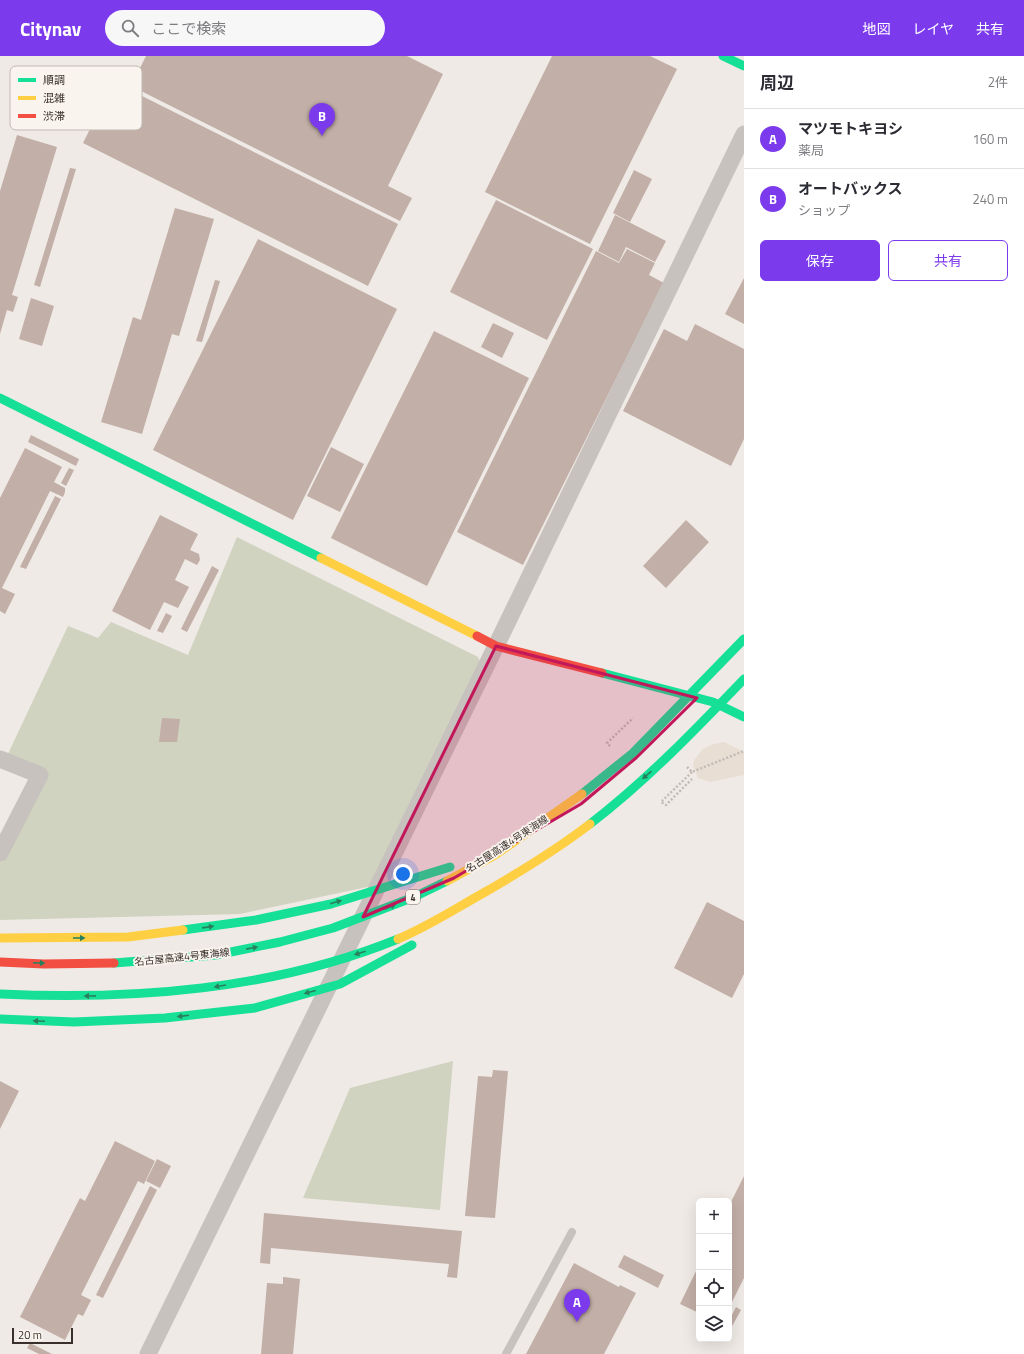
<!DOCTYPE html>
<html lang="ja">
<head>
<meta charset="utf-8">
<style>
	:root { --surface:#fff; --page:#f7f7f7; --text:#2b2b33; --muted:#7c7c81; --line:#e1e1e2; --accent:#7c3aed }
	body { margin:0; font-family:"Titillium Web","Noto Sans JP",sans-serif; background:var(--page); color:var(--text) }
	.controls { position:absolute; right:12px; bottom:12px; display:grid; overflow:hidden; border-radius:6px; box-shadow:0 4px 16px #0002 }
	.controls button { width:36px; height:36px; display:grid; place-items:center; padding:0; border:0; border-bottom:1px solid var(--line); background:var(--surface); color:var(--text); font:20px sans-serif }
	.scale { position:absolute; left:12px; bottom:10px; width:61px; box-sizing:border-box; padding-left:4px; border:2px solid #39302b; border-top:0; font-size:11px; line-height:14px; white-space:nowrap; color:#39302b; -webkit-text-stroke:3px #faf4ee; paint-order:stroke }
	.you { position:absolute; left:403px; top:818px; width:14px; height:14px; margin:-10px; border:3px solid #fff; border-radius:50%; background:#1a73e8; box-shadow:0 0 0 6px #1a73e833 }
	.badge { display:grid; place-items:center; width:26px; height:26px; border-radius:50%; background:var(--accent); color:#fff; font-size:13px; font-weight:700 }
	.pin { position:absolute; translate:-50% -33px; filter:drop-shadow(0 1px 2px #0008) }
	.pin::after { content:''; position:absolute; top:21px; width:14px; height:12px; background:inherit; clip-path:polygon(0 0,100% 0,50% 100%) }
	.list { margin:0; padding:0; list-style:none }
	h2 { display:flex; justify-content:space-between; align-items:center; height:52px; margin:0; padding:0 16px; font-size:17px }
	h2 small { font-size:13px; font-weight:400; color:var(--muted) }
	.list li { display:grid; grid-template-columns:26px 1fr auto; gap:12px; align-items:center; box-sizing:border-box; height:60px; padding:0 16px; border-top:1px solid var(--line) }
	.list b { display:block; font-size:15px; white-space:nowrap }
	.list p { margin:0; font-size:13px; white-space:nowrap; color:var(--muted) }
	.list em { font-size:13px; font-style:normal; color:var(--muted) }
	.actions { display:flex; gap:8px; padding:12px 16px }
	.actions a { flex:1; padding:9px 0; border:1px solid var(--accent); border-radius:6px; text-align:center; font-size:14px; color:var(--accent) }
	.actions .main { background:var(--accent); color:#fff }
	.icon { flex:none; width:22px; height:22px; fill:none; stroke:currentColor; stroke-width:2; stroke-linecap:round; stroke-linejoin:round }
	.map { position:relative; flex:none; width:744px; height:1298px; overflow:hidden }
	header { display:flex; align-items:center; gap:24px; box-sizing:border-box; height:56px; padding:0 20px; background:var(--accent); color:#fff }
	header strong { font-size:19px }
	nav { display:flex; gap:22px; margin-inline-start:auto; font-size:14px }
	.search { width:280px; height:36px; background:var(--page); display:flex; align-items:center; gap:10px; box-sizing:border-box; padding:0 14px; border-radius:22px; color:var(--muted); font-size:15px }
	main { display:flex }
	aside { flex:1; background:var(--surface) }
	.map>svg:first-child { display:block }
	.green { fill:#d0d3c0 }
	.plaza { fill:#e8ded3 }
	.building { fill:#c2afa7 }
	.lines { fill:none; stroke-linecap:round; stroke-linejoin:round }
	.path { stroke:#c1bbb6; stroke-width:2.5; stroke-dasharray:2 2; stroke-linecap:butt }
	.lane { stroke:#c8c2be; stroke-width:8 }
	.street { stroke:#c8c2be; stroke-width:17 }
	.fast { stroke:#16e098; stroke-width:9 }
	.slow { stroke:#ffcf43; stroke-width:9 }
	.jam { stroke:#f24e42; stroke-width:9 }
	.oneway { fill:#297f5c }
	.marked { fill:#c2185b; fill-opacity:0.2; stroke:#c2185b; stroke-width:3; stroke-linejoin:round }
	.labels { text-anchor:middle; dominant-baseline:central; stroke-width:3.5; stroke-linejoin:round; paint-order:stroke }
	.shield { fill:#faf4ee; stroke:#736b66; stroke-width:1 }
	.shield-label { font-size:9px; font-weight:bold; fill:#39302b }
	.street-label { font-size:10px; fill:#39302b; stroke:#faf4ee }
	.key { fill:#faf4ee; stroke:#c0b9b4; stroke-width:1 }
	.key-label { font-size:11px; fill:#39302b }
</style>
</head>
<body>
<header>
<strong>Citynav</strong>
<div class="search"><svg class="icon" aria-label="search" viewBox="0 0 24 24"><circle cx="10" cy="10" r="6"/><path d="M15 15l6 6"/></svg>ここで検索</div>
<nav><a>地図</a><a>レイヤ</a><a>共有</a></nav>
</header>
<main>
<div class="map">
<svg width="744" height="1298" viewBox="0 0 744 1298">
	<rect width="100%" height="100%" fill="#efeae5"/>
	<path class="green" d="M237,481L478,601L481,608L372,830L240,858L0,864V800L44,718L8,698L68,570L98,582L111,566L188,599Z
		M453,1005L440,1154L303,1142L350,1032Z"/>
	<path class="plaza" d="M724,686L744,696V719L710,726L698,722L693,710L694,704L703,693L714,688Z"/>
	<path class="building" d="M146,0H407L443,18L388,130L412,142L400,165L131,30Z
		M552,0H650L677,13L590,188L485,136Z
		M134,36L398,168L368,230L83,87L104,45L125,55Z
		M17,79L57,91L12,239L18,241L13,256L7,254L0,278V135Z
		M70,112L76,113L40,231L34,229Z
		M634,114L652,123L630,166L613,157Z
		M496,144L593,193L547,284L450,236Z
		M175,152L214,163L179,280L172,278L142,378L101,366L133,261L141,264Z
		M615,159L666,185L655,206L626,191L619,206L598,195Z
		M258,183L397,253L293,464L153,394Z
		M627,193L655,207L649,219L664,227L523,509L457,476L596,195L619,207Z
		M744,222V268L725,258Z
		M215,224L220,225L202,286L196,285Z
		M31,242L54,250L42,290L19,283Z
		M493,267L514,277L502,302L481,291Z
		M695,268L744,293V383L731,410L623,355L664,273L687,285Z
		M434,275L529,322L427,530L331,482Z
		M31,379L79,403L76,410L28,386Z
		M331,391L364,408L340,456L307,440Z
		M25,392L62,411L54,426L65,432V436L63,441L50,435L2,532L15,538L5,558L0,555V442Z
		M69,412L74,414L66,430L61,427Z
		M55,440L61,443L26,513L20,511Z
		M160,459L198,478L190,494L199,498L200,504L197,509L185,503L175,524L189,531L178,552L164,546L150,574L112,555Z
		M686,464L709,486L666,532L643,510Z
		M212,510L219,514L187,576L181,573Z
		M166,557L172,560L163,577L157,575Z
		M162,662L180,663L177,686H159Z
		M707,846L744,865V918L732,942L674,912Z
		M493,1014L508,1015L495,1162L465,1160L478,1020L492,1021Z
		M0,1025L19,1035L0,1073Z
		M115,1085L155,1105L144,1128L138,1125L81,1239L91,1244L83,1260L78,1258L65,1284L20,1261L80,1142L85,1145Z
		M157,1103L171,1110L160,1132L146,1125Z
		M744,1120V1222L729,1252V1150Z
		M150,1130L157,1134L103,1242L96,1239Z
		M264,1157L462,1175L457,1222L447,1221L449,1208L271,1192L270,1208L260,1207Z
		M624,1199L664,1219L658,1232L618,1211Z
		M574,1207L619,1231L620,1229L636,1237L604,1298H526Z
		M699,1209V1257L680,1248Z
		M283,1221L300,1223L293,1298H261L267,1227L283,1228Z
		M736,1251L741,1254L731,1272L729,1271V1265Z
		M30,1287L52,1298H39L27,1292Z"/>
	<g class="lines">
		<path class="path" d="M610,690L607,687L633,662
			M687,711L692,716L744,695
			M692,716L661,746L666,749L692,723"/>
		<path class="lane" d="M506,1298L572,1176"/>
		<path class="street" d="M0,703L40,719L0,797
			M148,1298L496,590L744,78"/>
		<path class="fast" d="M723,0L744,10
			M0,342L321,502
			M602,617L713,646L744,661
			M582,738L633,697L744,583
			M590,768C646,725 695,674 744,623
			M183,874L256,864L331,848L450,811
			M114,907L216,899L280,886L333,872L414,841L447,825
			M0,938C134,944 273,934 398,883
			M0,963L74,966L165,962L255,952L340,928L412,889"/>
		<path class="slow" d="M321,502L477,580
			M447,825L495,799L582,738
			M0,882L128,881L183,874
			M398,883C424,872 447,858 471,844C512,821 552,797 590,768"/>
		<path class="jam" d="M477,580L496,590L602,617
			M0,906L44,908L114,907"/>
	</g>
	<defs><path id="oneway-solid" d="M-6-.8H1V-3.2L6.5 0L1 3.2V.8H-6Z"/></defs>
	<g class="oneway">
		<use href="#oneway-solid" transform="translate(647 719) rotate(139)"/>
		<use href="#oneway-solid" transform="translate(336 846) rotate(-16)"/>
		<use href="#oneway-solid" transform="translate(390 851) rotate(-22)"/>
		<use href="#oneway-solid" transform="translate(208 871) rotate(-8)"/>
		<use href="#oneway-solid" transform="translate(79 882)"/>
		<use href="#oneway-solid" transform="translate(252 892) rotate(-11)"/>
		<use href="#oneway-solid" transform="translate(360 897) rotate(162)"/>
		<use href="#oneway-solid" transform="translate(39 907) rotate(2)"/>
		<use href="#oneway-solid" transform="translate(220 930) rotate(170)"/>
		<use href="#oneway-solid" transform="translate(310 936) rotate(165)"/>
		<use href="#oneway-solid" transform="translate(90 940) rotate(179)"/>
		<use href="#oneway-solid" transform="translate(183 960) rotate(173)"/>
		<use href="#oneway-solid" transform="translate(39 965) rotate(-177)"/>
	</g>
	<path class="marked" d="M496,590L697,642L636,702L581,748L454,822L363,861Z"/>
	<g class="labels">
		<rect class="shield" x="406" y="834" width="14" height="14" rx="3"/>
		<g class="shield-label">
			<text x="413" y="841">4</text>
		</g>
		<g class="street-label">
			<text transform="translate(507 788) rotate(-33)">名古屋高速4号東海線</text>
			<text transform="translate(182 901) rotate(-6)">名古屋高速4号東海線</text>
		</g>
	</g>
	<rect x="10" y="10" width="132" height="64" rx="6" class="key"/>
	<rect x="18" y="22" width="18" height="4" fill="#16e098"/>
	<rect x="18" y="40" width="18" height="4" fill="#ffcf43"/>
	<rect x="18" y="58" width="18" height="4" fill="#f24e42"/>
	<g class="key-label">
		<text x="43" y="28">順調</text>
		<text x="43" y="46">混雑</text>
		<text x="43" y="64">渋滞</text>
	</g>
</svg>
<div class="controls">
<button>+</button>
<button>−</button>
<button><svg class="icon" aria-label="locate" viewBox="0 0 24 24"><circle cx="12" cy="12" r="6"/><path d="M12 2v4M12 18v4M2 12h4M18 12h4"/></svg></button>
<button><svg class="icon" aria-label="layers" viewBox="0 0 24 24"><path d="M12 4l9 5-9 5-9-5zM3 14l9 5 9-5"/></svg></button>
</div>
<div class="scale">20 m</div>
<div class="you"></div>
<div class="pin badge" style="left:577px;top:1266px">A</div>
<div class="pin badge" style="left:322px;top:80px">B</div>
</div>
<aside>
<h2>周辺<small>2件</small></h2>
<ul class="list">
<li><span class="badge">A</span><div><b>マツモトキヨシ</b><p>薬局</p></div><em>160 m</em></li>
<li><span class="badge">B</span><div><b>オートバックス</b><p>ショップ</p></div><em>240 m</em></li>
</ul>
<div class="actions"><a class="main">保存</a><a>共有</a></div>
</aside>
</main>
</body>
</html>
